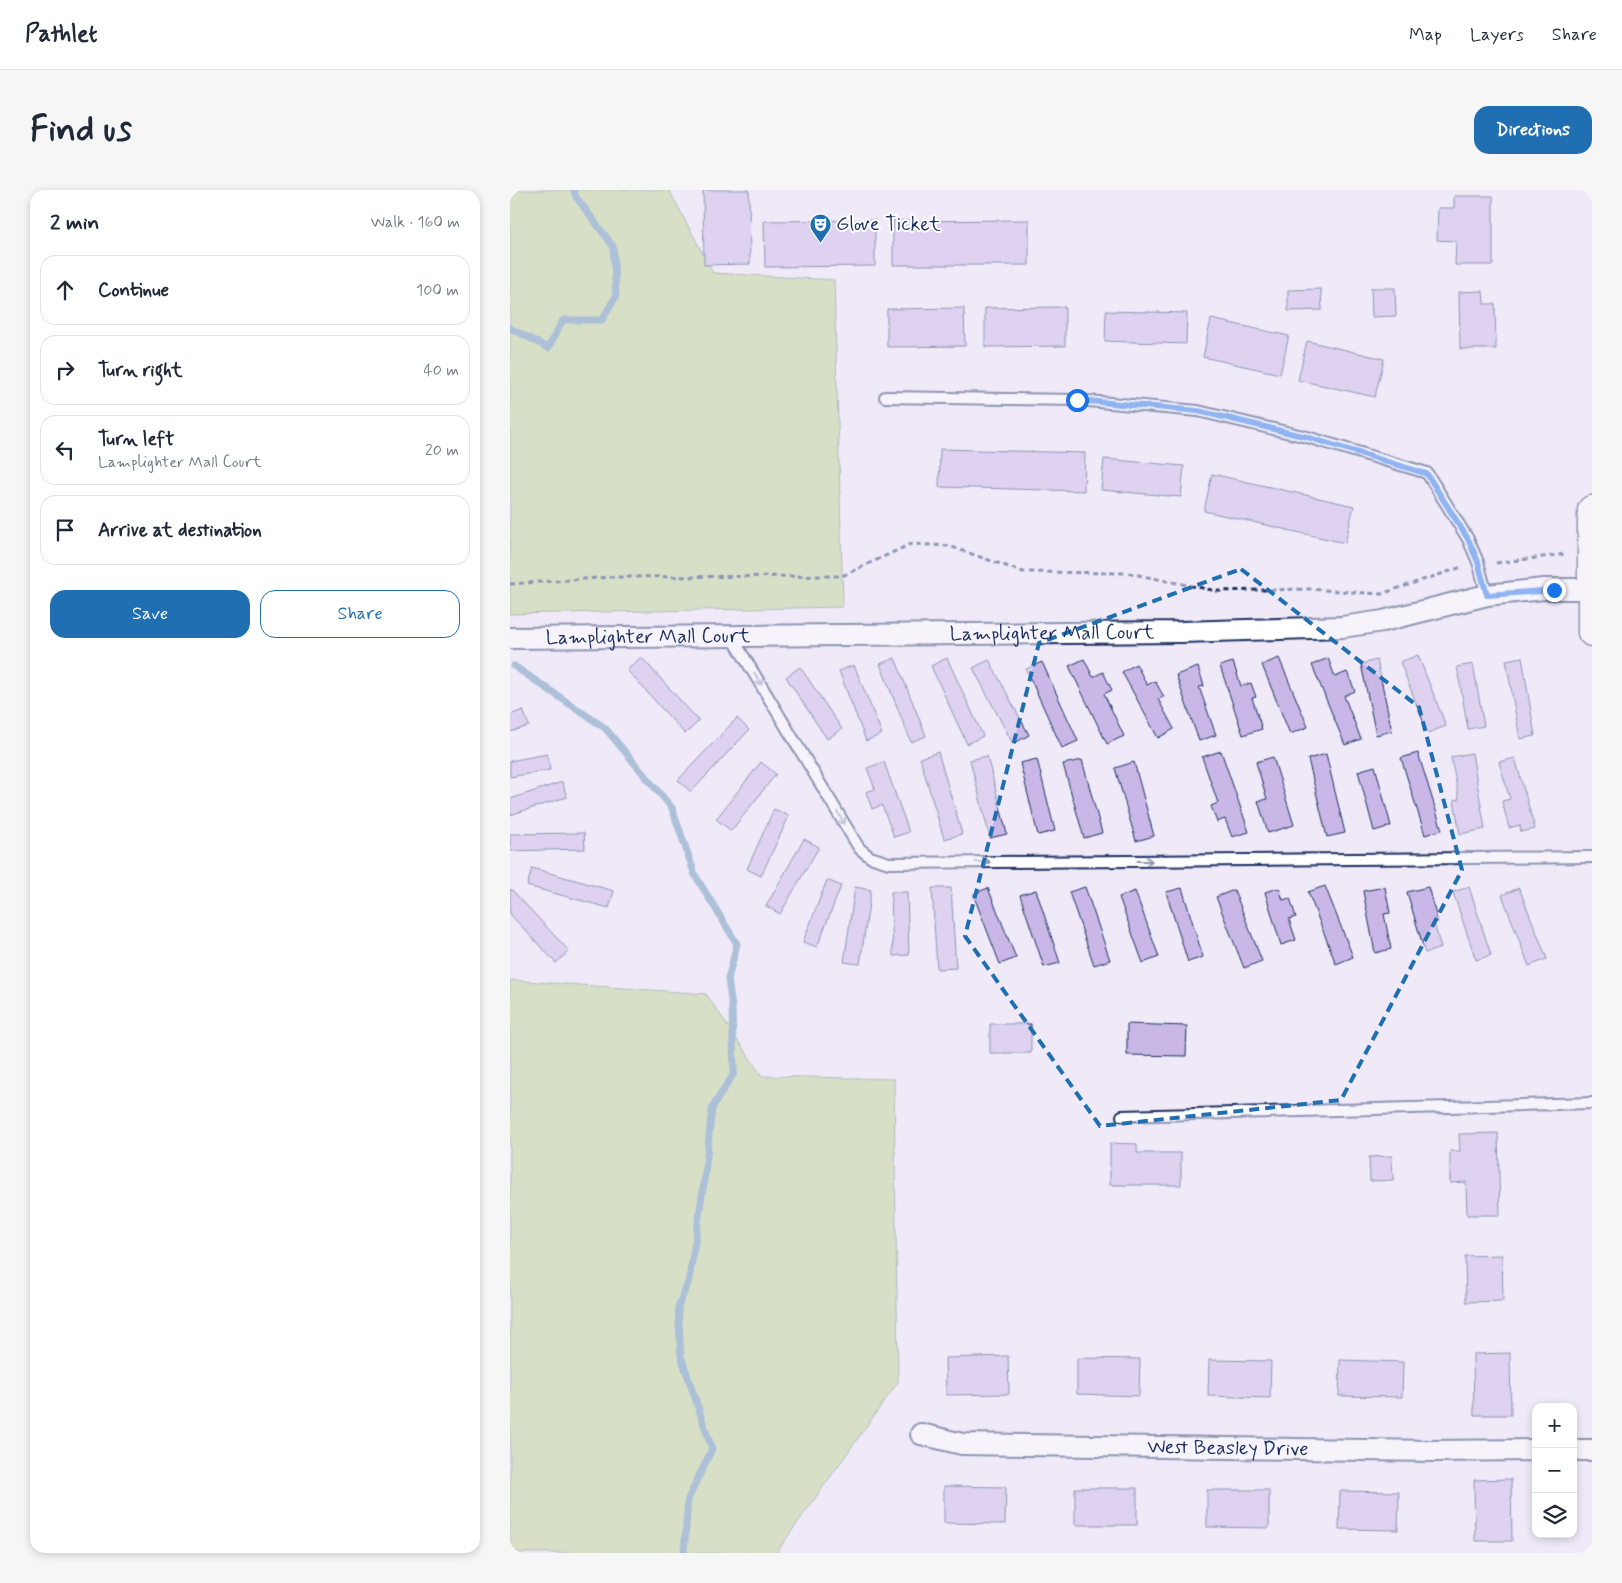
<!DOCTYPE html>
<html lang="en">
<head>
<meta charset="utf-8">
<style>
	:root { --surface:#fff; --page:#f6f6f7; --text:#1f2937; --muted:#747a83; --line:#e0e1e3; --accent:#1f6fb2 }
	body { margin:0; font-family:Mynerve,sans-serif; background:var(--page); color:var(--text) }
	.controls { position:absolute; right:15px; bottom:15px; display:grid; overflow:hidden; border-radius:10px; box-shadow:0 2px 8px #0003 }
	.controls button { width:45px; height:45px; display:grid; place-items:center; padding:0; border:0; border-bottom:1px solid var(--line); background:var(--surface); color:var(--text); font:25px sans-serif }
	.stop { position:absolute; width:15px; height:15px; margin:-11px; border:4px solid #1a73e8; border-radius:50%; background:#fff }
	.stop.end { background:#1a73e8; border-color:#fff; box-shadow:0 1px 5px #0008 }
	.list { margin:0; padding:0; list-style:none }
	h2 { display:flex; justify-content:space-between; align-items:center; height:65px; margin:0; padding:0 20px; font-size:21px }
	h2 small { font-size:16px; font-weight:400; color:var(--muted) }
	.list li { display:grid; grid-template-columns:32px 1fr auto; gap:15px; align-items:center; box-sizing:border-box; height:70px; margin:0 10px 10px; padding:0 10px; border:1px solid var(--line); border-radius:15px }
	.list b { display:block; font-size:19px; white-space:nowrap }
	.list p { margin:0; font-size:16px; white-space:nowrap; color:var(--muted) }
	.list em { font-size:16px; font-style:normal; color:var(--muted) }
	.actions { display:flex; gap:10px; padding:15px 20px }
	.actions a { flex:1; padding:11px 0; border:1px solid var(--accent); border-radius:15px; text-align:center; font-size:18px; color:var(--accent) }
	.actions .main { background:var(--accent); color:#fff }
	.icon { flex:none; width:28px; height:28px; fill:none; stroke:currentColor; stroke-width:2; stroke-linecap:round; stroke-linejoin:round }
	.map { position:relative; flex:none; width:1082px; height:1363px; overflow:hidden; border-radius:15px }
	header { display:flex; align-items:center; gap:30px; box-sizing:border-box; height:70px; padding:0 25px; background:var(--surface); border-bottom:1px solid var(--line) }
	header strong { font-size:24px }
	nav { display:flex; gap:28px; margin-inline-start:auto; font-size:18px }
	.intro { display:flex; align-items:center; justify-content:space-between; box-sizing:border-box; height:120px; padding:0 30px }
	h1 { margin:0; font-size:35px }
	.button { padding:12px 22px; border-radius:15px; background:var(--accent); color:#fff; font-size:18px; font-weight:700 }
	main { display:flex; gap:30px; padding:0 30px }
	aside { flex:1; background:var(--surface); border-radius:15px; box-shadow:0 2px 8px #0003 }
	.map>svg:first-child { display:block }
	.green { fill:#bad58d; stroke:#6a8276 }
	.lines { fill:none; stroke-linecap:round; stroke-linejoin:round }
	.stream { stroke:#5b8eb0; stroke-width:7 }
	.building { fill:#c9b7e7; stroke:#1b2f5e }
	.service-casing { stroke:#1b2f5e; stroke-width:14 }
	.minor-casing { stroke:#1b2f5e; stroke-width:24 }
	.secondary-casing { stroke:#1b2f5e; stroke-width:31 }
	.path { stroke:#1b2f5e; stroke-width:3; stroke-dasharray:5 4; stroke-linecap:butt }
	.service { stroke:#fff; stroke-width:10 }
	.minor { stroke:#fff; stroke-width:20 }
	.secondary { stroke:#fff; stroke-width:28 }
	.oneway { stroke:#8d97ae }
	.route { stroke:#1a73e8; stroke-width:6 }
	.marked { fill:none; stroke:#1f6fb2; stroke-width:4; stroke-dasharray:10 6; stroke-linejoin:round }
	.labels { text-anchor:middle; dominant-baseline:central; stroke-width:4; stroke-linejoin:round; paint-order:stroke }
	.poi-label { font-size:20px; fill:#1b2f5e; stroke:#fff; text-anchor:start }
	.street-label { font-size:20px; fill:#1b2f5e; stroke:#fff }
</style>
</head>
<body>
<header>
<strong>Pathlet</strong>
<nav><a>Map</a><a>Layers</a><a>Share</a></nav>
</header>
<div class="intro"><h1>Find us</h1><a class="button">Directions</a></div>
<main>
<aside>
<h2>2 min<small>Walk · 160 m</small></h2>
<ul class="list">
<li><svg class="icon" aria-label="ahead" viewBox="0 0 24 24"><path d="M12 20V5M6 11l6-6 6 6"/></svg><div><b>Continue</b></div><em>100 m</em></li>
<li><svg class="icon" aria-label="right" viewBox="0 0 24 24"><path d="M7 20v-9h11M14 6l5 5-5 5"/></svg><div><b>Turn right</b></div><em>40 m</em></li>
<li><svg class="icon" aria-label="left" viewBox="0 0 24 24"><path d="M17 20v-9H6M10 6l-5 5 5 5"/></svg><div><b>Turn left</b><p>Lamplighter Mall Court</p></div><em>20 m</em></li>
<li><svg class="icon" aria-label="arrive" viewBox="0 0 24 24"><path d="M6 21V4h12l-3 4 3 4H6"/></svg><div><b>Arrive at destination</b></div></li>
</ul>
<div class="actions"><a class="main">Save</a><a>Share</a></div>
</aside>
<div class="map">
<svg width="1082" height="1363" viewBox="0 0 1082 1363">
	<rect width="100%" height="100%" fill="#efe9f8"/>
	<filter id="ink" filterUnits="userSpaceOnUse"><feTurbulence type="fractalNoise" baseFrequency=".02" numOctaves="2"/><feDisplacementMap in="SourceGraphic" scale="10" xChannelSelector="R" yChannelSelector="G"/><feConvolveMatrix kernelMatrix="1 2 1 2 8 2 1 2 1" color-interpolation-filters="sRGB"/></filter>
	<g filter="url(#ink)">
		<path class="green" d="M0,0H159L203,83L324,90L333,417L0,424Z
			M0,790L196,804L252,886L384,889L388,1192L266,1363H0Z"/>
		<g class="lines">
			<path class="stream" d="M0,138L38,158L53,130H92L106,106L103,56L66,7L64,0
				M4,476L95,538L162,618L185,685L227,754L218,789L222,818L224,883L202,918L194,993L179,1090L168,1117L171,1166L202,1259L178,1309L174,1363"/>
		</g>
		<path class="building" d="M193,0H239L240,74L194,75Z
			M944,6H983V75H945L946,51L927,50L928,18H944Z
			M365,30V76L255,77L254,31Z
			M519,30V75H383V31Z
			M861,98H885L886,126L862,127Z
			M811,99L812,120L778,121V100Z
			M973,101L974,114H985L986,159H950L949,102Z
			M555,117V156L475,157V118Z
			M454,118L455,156L377,157V119Z
			M596,121L677,123L676,154L595,151Z
			M701,129L779,146L770,184L693,167Z
			M797,151L874,169L865,207L788,190Z
			M430,259L575,263L574,301L429,297Z
			M594,269L674,276L671,307L591,300Z
			M702,284L844,316L835,353L694,321Z
			M908,465L936,536L918,543L890,472Z
			M131,467L189,531L175,544L117,480Z
			M1012,467L1025,546L1010,549L996,470Z
			M385,468L416,546L401,552L370,474Z
			M437,468L473,546L457,554L421,476Z
			M769,468L798,537L780,544L752,475Z
			M818,468L825,487L837,482L845,501L834,506L851,549L835,555L802,475Z
			M574,469L583,487L593,482L602,500L594,504L614,546L597,554L559,476Z
			M479,470L519,545L503,554L463,478Z
			M867,470L882,541L866,545L851,474Z
			M532,472L568,551L552,558L516,479Z
			M723,472L731,496L741,493L746,507L742,508L752,539L733,545L710,476Z
			M626,474L637,495L645,491L654,507L648,509L664,539L648,548L612,482Z
			M963,474L974,536L958,539L947,477Z
			M344,475L372,544L356,551L329,481Z
			M290,477L332,539L317,549L276,487Z
			M688,477L694,496L689,497L706,545L689,551L666,485Z
			M13,520L19,536L0,542V525Z
			M227,528L239,540L181,602L168,590Z
			M711,561L739,642L722,647L715,629L707,632L701,616L708,613L692,567Z
			M428,562L452,644L434,649L410,568Z
			M908,563L932,640L915,645L891,568Z
			M962,563L975,639L950,644L944,610L949,609L941,567Z
			M37,564L40,580L0,587V571Z
			M816,564L835,643L817,647L798,569Z
			M477,566L497,644L480,648L460,570Z
			M763,567L784,635L758,643L748,611L757,609L746,572Z
			M1005,568L1025,639L1011,642L1010,635L999,638L992,611L1000,609L989,572Z
			M527,569L545,641L528,645L510,573Z
			M572,570L592,643L574,648L553,574Z
			M251,572L266,584L221,641L206,629Z
			M374,572L399,642L384,647L372,615L362,619L356,602L365,599L357,578Z
			M624,572L644,646L626,651L605,578Z
			M865,576L881,636L864,641L848,581Z
			M52,592L57,607L0,625V609Z
			M264,619L279,626L251,686L237,679Z
			M74,643L75,659L0,661V644Z
			M294,649L309,657L270,724L256,716Z
			M22,678L104,701L99,718L17,696Z
			M317,690L331,696L307,757L293,752Z
			M815,696L843,767L826,774L798,702Z
			M345,697L361,700L350,774L334,772Z
			M575,697L600,770L584,775L559,702Z
			M875,697L880,723L874,724L881,759L865,763L853,701Z
			M918,697L928,732L924,733L931,758L915,763L897,702Z
			M959,697L981,765L966,770L943,702Z
			M422,698H441L446,778L427,779Z
			M478,698L506,768L490,774L463,704Z
			M672,698L693,767L678,772L656,702Z
			M769,698L773,710L780,708L786,727L779,729L786,750L771,755L755,702Z
			M1009,698L1037,769L1019,776L992,705Z
			M1,699L59,761L46,773L0,724V701Z
			M526,700L550,773L534,777L510,705Z
			M724,700L752,771L734,778L706,707Z
			M625,701L649,767L633,773L609,707Z
			M381,702H397L399,765L383,766Z
			M480,834H521V863H480Z
			M617,834L677,836L676,866L617,865Z
			M988,943L990,1025H957L956,992L940,993V961H950L949,944Z
			M600,953L627,954V963H671V995H600Z
			M882,966L883,990L860,991L859,967Z
			M992,1065L993,1111L956,1112L955,1066Z
			M1000,1163L1001,1225H964L963,1164Z
			M498,1166L499,1204L436,1205L435,1168Z
			M567,1168L630,1169L629,1206L567,1204Z
			M699,1170L761,1171L760,1208L698,1206Z
			M830,1170L893,1172L892,1207L829,1206Z
			M1001,1289L1002,1351H965L964,1290Z
			M434,1296L496,1297L495,1334L434,1333Z
			M565,1298H627V1335H565Z
			M697,1300H759V1338L697,1337Z
			M830,1301L889,1302L888,1340L829,1339Z"/>
		<g class="lines">
			<defs>
				<path id="service" d="M375,207L567,210L688,221L797,247L917,283L958,349L968,372L977,405
					M222,447L349,658L360,667L379,673L1082,667
					M612,926L1082,913"/>
				<g id="minor">
					<path id="s1" d="M0,448L672,442L832,437L873,431L977,405L1034,399H1082"/>
					<path id="s2" d="M411,1244L452,1254L922,1261L1026,1260"/>
					<path d="M1063,1260H1082"/>
				</g>
				<path id="secondary" d="M1082,320V442"/>
			</defs>
			<use href="#service" class="service-casing"/>
			<use href="#minor" class="minor-casing"/>
			<use href="#secondary" class="secondary-casing"/>
			<path class="path" d="M986,373L1056,364
				M0,394L101,387L332,386L401,354L439,356L513,382L618,383L707,401L799,399L871,404L952,377"/>
			<use href="#service" class="service"/>
			<use href="#minor" class="minor"/>
			<use href="#secondary" class="secondary"/>
		</g>
		<defs><path id="oneway-shaft" d="M-6 0H5M1.5-3L5.5 0L1.5 3" fill="none" stroke-width="1.6" stroke-linecap="round" stroke-linejoin="round" transform="scale(1.25)"/></defs>
		<g class="oneway">
			<use href="#oneway-shaft" transform="translate(248 489) rotate(59)"/>
			<use href="#oneway-shaft" transform="translate(331 628) rotate(59)"/>
			<use href="#oneway-shaft" transform="translate(635 671)"/>
			<use href="#oneway-shaft" transform="translate(473 672)"/>
		</g>
	</g>
	<g class="lines" filter="url(#ink)">
		<path class="route" d="M567,210L688,221L797,247L917,284L958,349L968,372L977,405L1044,400"/>
	</g>
	<path d="M0 0H1082V1363H0ZM731,379L909,517L952,680L831,910L590,936L455,746L529,453Z" fill="#efe9f8" fill-opacity=".55" fill-rule="evenodd"/>
	<path class="marked" d="M731,379L909,517L952,680L831,910L590,936L455,746L529,453Z"/>
	<defs>
		<symbol id="theatre-pin" viewBox="-11 -11 22 30"><path d="M0 17L-7.5 6A9.5 9.5 0 1 1 7.5 6Z" fill="#1f6fb2" stroke="#fff"/><path d="M-5-5.5Q0-4 5-5.5V0Q5 5 0 6Q-5 5-5 0ZM-3.3-2.5H-1v1.5H-3.3ZM1-2.5H3.3v1.5H1ZM-2.8 1Q0 5.5 2.8 1Z" fill="#fff"/></symbol>
	</defs>
	<g fill-rule="evenodd">
		<use href="#theatre-pin" x="298" y="22" width="25" height="34"/>
	</g>
	<g class="labels">
		<g class="poi-label">
			<text x="326" y="34">Glove Ticket</text>
		</g>
		<g class="street-label">
			<text stroke="none"><textPath href="#s1" startOffset="542">Lamplighter Mall Court</textPath></text>
			<text stroke="none"><textPath href="#s1" startOffset="138">Lamplighter Mall Court</textPath></text>
			<text stroke="none"><textPath href="#s2" startOffset="308">West Beasley Drive</textPath></text>
		</g>
	</g>
</svg>
<div class="controls">
<button>+</button>
<button>−</button>
<button><svg class="icon" aria-label="layers" viewBox="0 0 24 24"><path d="M12 4l9 5-9 5-9-5zM3 14l9 5 9-5"/></svg></button>
</div>
<div class="stop" style="left:567px;top:210px"></div>
<div class="stop end" style="left:1044px;top:400px"></div>
</div>
</main>
</body>
</html>
